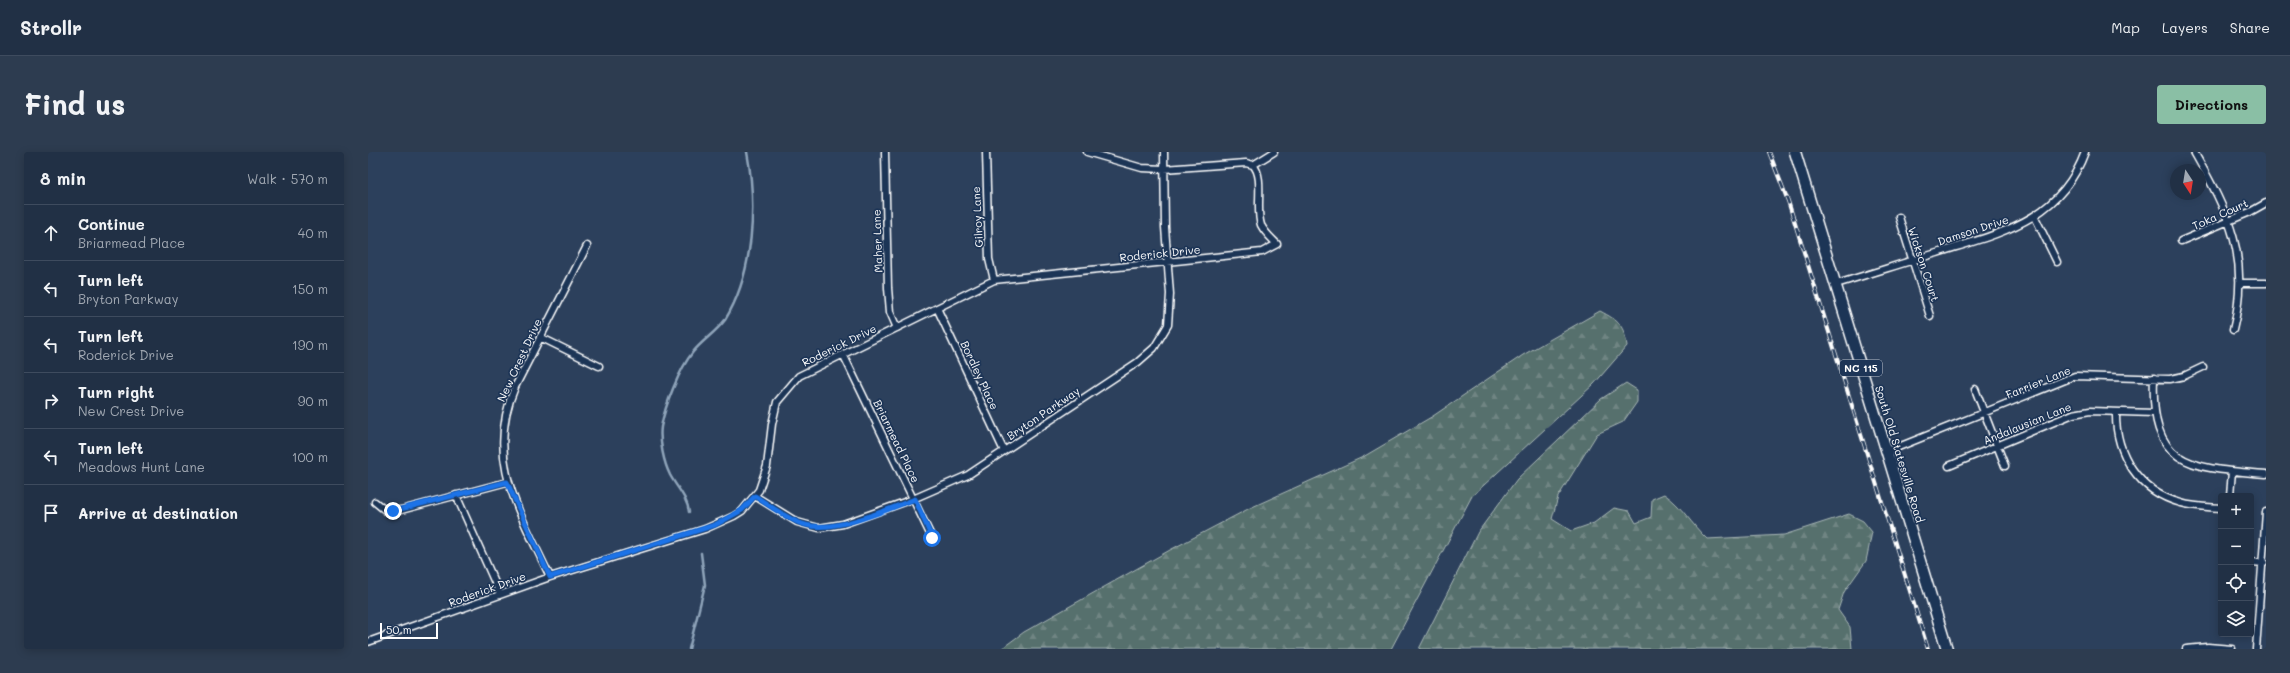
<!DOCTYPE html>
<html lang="en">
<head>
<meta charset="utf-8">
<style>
	:root { --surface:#213045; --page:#2d3c50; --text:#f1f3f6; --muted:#a2a9b3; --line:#3e4b5e; --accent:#8abfa5 }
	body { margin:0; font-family:Mali,sans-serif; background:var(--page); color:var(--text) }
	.controls { position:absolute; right:12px; bottom:12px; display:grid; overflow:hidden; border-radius:4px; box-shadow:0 2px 10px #0003 }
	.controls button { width:36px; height:36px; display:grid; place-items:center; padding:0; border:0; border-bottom:1px solid var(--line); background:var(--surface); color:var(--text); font:20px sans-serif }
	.compass { position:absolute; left:1802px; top:12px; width:36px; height:36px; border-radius:50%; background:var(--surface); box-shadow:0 2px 10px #0003; rotate:168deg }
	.scale { position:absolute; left:12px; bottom:10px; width:58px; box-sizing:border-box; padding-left:4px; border:2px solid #fff; border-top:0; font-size:11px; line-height:14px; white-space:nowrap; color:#fff; -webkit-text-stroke:3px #1d3557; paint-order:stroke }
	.stop { position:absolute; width:12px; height:12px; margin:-9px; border:3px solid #1a73e8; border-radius:50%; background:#fff }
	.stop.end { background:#1a73e8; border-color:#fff; box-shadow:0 1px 4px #0008 }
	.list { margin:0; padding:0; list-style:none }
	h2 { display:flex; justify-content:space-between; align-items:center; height:52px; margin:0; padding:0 16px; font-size:17px }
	h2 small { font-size:13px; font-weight:400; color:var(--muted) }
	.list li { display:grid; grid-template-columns:26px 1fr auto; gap:12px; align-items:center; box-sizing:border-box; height:56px; padding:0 16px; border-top:1px solid var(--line) }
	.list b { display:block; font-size:15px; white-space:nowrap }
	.list p { margin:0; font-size:13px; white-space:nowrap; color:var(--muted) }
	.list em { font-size:13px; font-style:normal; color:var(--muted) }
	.icon { flex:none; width:22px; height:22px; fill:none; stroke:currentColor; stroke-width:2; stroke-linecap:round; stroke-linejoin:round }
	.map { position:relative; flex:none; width:1898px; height:497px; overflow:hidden; border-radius:4px }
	header { display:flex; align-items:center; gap:24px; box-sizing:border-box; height:56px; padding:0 20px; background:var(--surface); border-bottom:1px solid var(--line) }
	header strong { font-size:19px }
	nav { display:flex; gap:22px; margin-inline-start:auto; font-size:14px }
	.intro { display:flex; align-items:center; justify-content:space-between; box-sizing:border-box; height:96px; padding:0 24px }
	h1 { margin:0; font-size:28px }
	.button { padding:10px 18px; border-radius:4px; background:var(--accent); color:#111; font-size:14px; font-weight:700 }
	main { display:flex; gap:24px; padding:0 24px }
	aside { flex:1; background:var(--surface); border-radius:4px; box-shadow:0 2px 10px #0003 }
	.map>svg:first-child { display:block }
	.forest { fill:url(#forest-firs); stroke:#aab8b6 }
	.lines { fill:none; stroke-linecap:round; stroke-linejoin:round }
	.stream { stroke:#8fa4ba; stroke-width:2.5 }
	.street-casing { stroke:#fff; stroke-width:9 }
	.primary-casing { stroke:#fff; stroke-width:13 }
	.street { stroke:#1d3557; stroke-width:6 }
	.primary { stroke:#1d3557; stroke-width:10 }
	.rail-casing { stroke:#fff; stroke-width:4 }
	.rail { stroke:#1d3557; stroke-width:2.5; stroke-dasharray:8; stroke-linecap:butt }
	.route { stroke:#1a73e8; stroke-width:5 }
	.labels { text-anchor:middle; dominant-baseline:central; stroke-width:3.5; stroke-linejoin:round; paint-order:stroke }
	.shield { fill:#1d3557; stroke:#bbc2cd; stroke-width:1 }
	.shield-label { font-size:10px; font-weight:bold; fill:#fff }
	.street-label { font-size:11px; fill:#fff; stroke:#1d3557 }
</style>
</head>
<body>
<header>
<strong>Strollr</strong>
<nav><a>Map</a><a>Layers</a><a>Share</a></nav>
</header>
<div class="intro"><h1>Find us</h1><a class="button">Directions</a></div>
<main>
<aside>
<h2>8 min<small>Walk · 570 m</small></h2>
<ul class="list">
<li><svg class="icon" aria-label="ahead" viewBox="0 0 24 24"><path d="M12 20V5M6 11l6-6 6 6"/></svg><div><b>Continue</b><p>Briarmead Place</p></div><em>40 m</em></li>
<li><svg class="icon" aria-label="left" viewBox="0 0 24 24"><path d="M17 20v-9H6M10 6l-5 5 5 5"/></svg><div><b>Turn left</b><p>Bryton Parkway</p></div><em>150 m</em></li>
<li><svg class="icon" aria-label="left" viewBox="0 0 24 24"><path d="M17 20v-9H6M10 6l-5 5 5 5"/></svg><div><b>Turn left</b><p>Roderick Drive</p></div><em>190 m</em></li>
<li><svg class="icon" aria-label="right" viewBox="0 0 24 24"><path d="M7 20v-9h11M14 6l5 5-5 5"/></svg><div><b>Turn right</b><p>New Crest Drive</p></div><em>90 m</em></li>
<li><svg class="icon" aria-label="left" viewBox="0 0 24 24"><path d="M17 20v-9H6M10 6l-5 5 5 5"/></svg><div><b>Turn left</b><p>Meadows Hunt Lane</p></div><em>100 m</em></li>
<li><svg class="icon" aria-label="arrive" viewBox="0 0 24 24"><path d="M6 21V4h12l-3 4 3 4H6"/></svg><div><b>Arrive at destination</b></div></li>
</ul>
</aside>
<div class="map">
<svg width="1898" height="497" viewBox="0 0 1898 497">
	<defs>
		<pattern id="forest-firs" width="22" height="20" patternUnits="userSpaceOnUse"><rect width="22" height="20" fill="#56706d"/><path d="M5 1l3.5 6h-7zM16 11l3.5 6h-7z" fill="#6f8583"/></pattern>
	</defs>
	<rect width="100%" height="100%" fill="#2c405c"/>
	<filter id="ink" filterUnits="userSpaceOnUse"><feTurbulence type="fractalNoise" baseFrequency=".025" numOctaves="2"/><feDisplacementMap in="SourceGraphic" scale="8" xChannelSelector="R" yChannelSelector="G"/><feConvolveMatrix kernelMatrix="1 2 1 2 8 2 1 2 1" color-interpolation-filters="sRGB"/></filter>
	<g filter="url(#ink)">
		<path class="forest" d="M1232,159C1251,169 1256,173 1259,194L1226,232L1104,344L1023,497H633L656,480L802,398L882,356L995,305L1065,264L1155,203Z
			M1258,231L1269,238V250L1255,270L1229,282L1190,345L1184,367L1203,379L1226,371L1246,356L1261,359L1268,371L1283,365L1284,347L1296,342C1314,354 1323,372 1339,387L1416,383L1481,362L1495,369L1504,380L1498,409L1476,440L1470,458L1482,475L1484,497H1051L1110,380L1149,327L1233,247Z"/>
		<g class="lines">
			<path class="stream" d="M321,360C319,345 309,336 302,323C296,311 291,289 293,275C297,254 311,217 325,200C334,189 349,179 357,168C386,121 389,53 379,0
				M321,497L337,433L333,401"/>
			<defs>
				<path id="street" d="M517,0L520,136L522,160L529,176
					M618,0L621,107L626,128
					M1826,0C1861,62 1883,106 1865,178
					M885,13L906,0
					M1531,65L1562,164
					M1667,65L1689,110
					M1813,89L1882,60L1898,51
					M1872,131H1898
					M1468,132C1502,122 1535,111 1569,101C1632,81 1692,69 1717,0
					M569,156L636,299
					M172,185L231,214
					M475,202L564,386
					M1786,226C1782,316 1823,316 1898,322
					M1607,237L1637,314
					M1748,260C1747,302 1771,340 1813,351C1826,355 1840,355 1853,356
					M1518,300L1707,224L1802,227L1816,224L1835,215
					M1581,314L1705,262L1722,259L1786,261
					M88,343L132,442
					M387,344L429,370L451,376L475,372L545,347L600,323L770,210L786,196L800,173L802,142L797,75L796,0
					M1862,344L1864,319
					M7,350L18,359L33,358L139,330
					M1883,410L1896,411
					M182,425C152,360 116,307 147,235L219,94
					M0,490L182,425L337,377L366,364L374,359L391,338L399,314L404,272L409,250L431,224L626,128L894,100L909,92C903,86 897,81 893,73C887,56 897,25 885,13L878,11L796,17L774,16L719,0
					M1818,497L1840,495L1864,497
					M1888,497L1898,360"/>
				<path id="primary" d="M1427,0L1579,497"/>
			</defs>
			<use href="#street" class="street-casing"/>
			<use href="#primary" class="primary-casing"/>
			<use href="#street" class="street"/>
			<use href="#primary" class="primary"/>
			<defs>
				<path id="rail" d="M1401,0L1420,49L1560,497"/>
			</defs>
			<use href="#rail" class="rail-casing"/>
			<use href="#rail" class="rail"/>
		</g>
	</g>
	<g class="lines" filter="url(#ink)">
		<path class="route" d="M25,359L139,330L182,425L347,373L374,358L387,344C400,353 414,363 429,370C460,385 515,359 547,347L564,386"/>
	</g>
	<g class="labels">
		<rect class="shield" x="1472" y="208" width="42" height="16" rx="3"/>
		<g class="shield-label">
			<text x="1493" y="216">NC 115</text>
		</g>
		<g class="street-label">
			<text transform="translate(1852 62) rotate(-24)">Toka Court</text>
			<text transform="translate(609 65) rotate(-93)">Gilroy Lane</text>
			<text transform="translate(1605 78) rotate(-18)">Damson Drive</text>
			<text transform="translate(509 89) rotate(-92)">Maher Lane</text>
			<text transform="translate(792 101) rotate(-6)">Roderick Drive</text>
			<text transform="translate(1556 112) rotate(72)">Wickson Court</text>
			<text transform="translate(471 193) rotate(-26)">Roderick Drive</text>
			<text transform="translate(151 208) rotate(-65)">New Crest Drive</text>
			<text transform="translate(612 223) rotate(65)">Bordley Place</text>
			<text transform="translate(1670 230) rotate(-22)">Farrier Lane</text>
			<text transform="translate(675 261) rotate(-34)">Bryton Parkway</text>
			<text transform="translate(1659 271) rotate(-22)">Andalausian Lane</text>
			<text transform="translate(529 289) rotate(64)">Briarmead Place</text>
			<text transform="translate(1532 302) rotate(73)">South Old Statesville Road</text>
			<text transform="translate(119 437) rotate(-20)">Roderick Drive</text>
		</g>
	</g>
</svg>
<div class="controls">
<button>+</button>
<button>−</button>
<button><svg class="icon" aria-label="locate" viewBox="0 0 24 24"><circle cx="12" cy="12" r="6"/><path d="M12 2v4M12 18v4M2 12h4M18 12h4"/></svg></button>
<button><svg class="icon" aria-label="layers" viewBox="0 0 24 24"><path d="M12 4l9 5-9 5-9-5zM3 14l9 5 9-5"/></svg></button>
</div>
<svg class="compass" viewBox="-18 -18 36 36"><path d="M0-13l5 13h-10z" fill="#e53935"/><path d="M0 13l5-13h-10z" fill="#a2a9b3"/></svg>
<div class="scale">50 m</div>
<div class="stop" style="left:564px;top:386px"></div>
<div class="stop end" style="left:25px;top:359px"></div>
</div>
</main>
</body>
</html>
